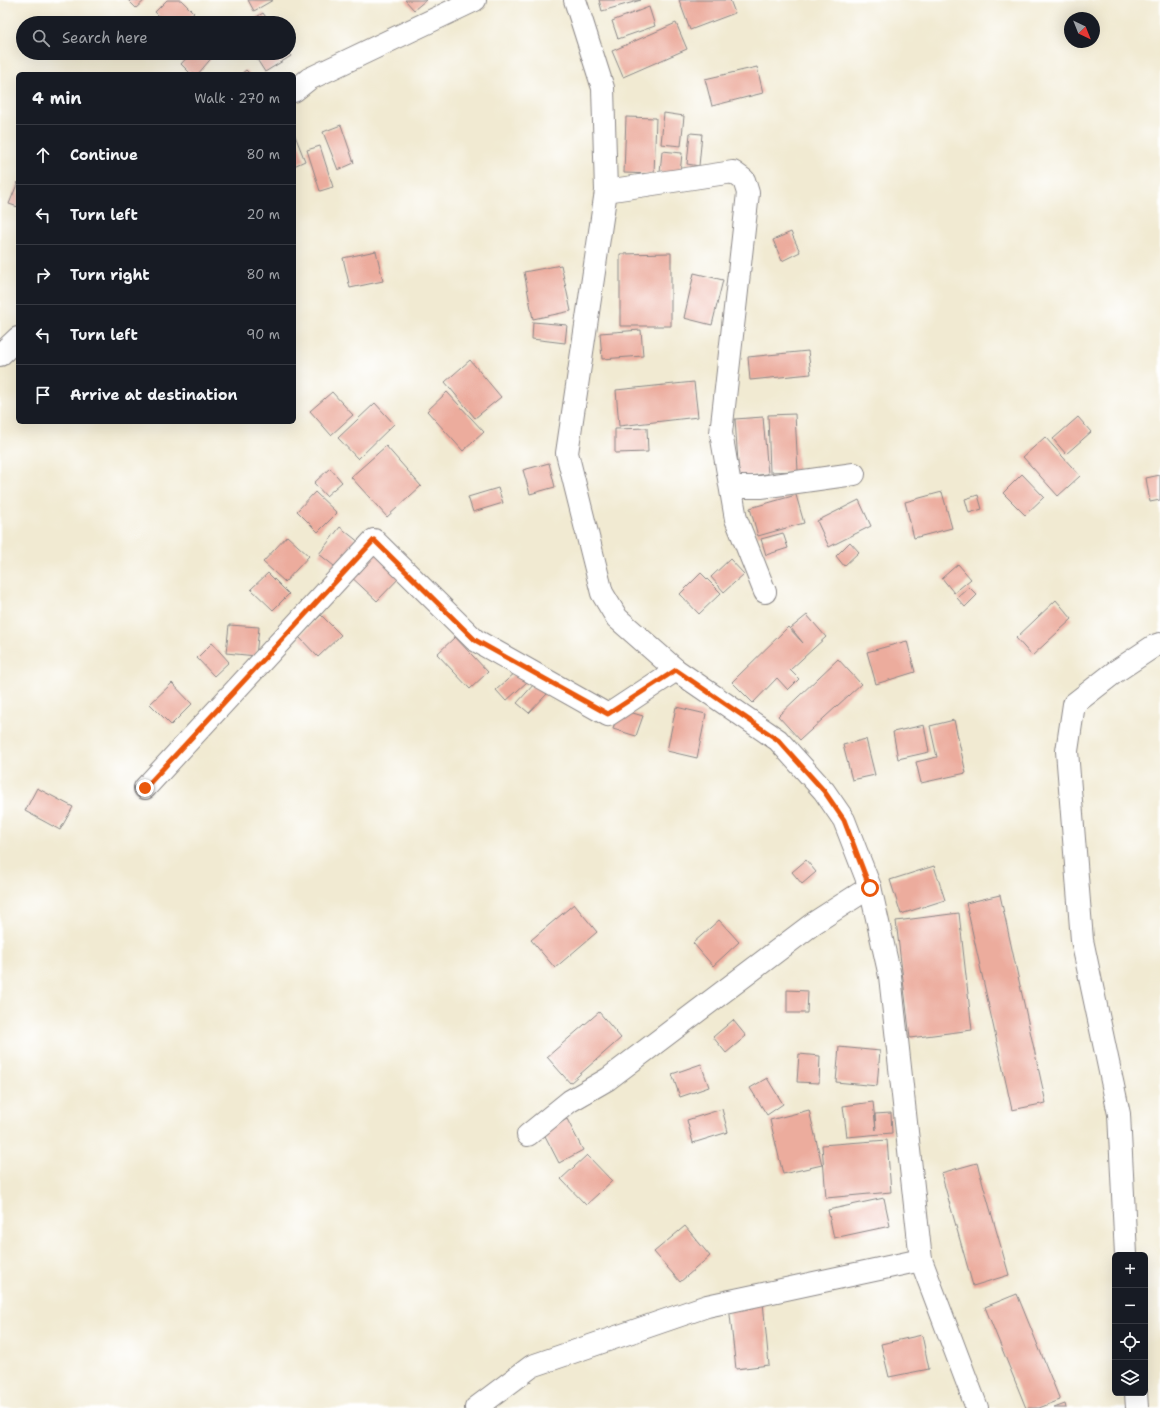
<!DOCTYPE html>
<html lang="en">
<head>
<meta charset="utf-8">
<style>
	:root { --surface:#171b24; --page:#20242c; --text:#f1f3f6; --muted:#9ea1a6; --line:#363941 }
	body { margin:0; font-family:"Shantell Sans",sans-serif; background:var(--page); color:var(--text) }
	.controls { position:absolute; right:12px; bottom:12px; display:grid; overflow:hidden; border-radius:6px; box-shadow:0 4px 16px #0002 }
	.controls button { width:36px; height:36px; display:grid; place-items:center; padding:0; border:0; border-bottom:1px solid var(--line); background:var(--surface); color:var(--text); font:20px sans-serif }
	.compass { position:absolute; left:1064px; top:12px; width:36px; height:36px; border-radius:50%; background:var(--surface); box-shadow:0 4px 16px #0002; rotate:137deg }
	.stop { position:absolute; width:12px; height:12px; margin:-9px; border:3px solid #ea580c; border-radius:50%; background:#fff }
	.stop.end { background:#ea580c; border-color:#fff; box-shadow:0 1px 4px #0008 }
	.list { margin:0; padding:0; list-style:none }
	h2 { display:flex; justify-content:space-between; align-items:center; height:52px; margin:0; padding:0 16px; font-size:17px }
	h2 small { font-size:13px; font-weight:400; color:var(--muted) }
	.list li { display:grid; grid-template-columns:26px 1fr auto; gap:12px; align-items:center; box-sizing:border-box; height:60px; padding:0 16px; border-top:1px solid var(--line) }
	.list b { display:block; font-size:15px; white-space:nowrap }
	.list em { font-size:13px; font-style:normal; color:var(--muted) }
	.icon { flex:none; width:22px; height:22px; fill:none; stroke:currentColor; stroke-width:2; stroke-linecap:round; stroke-linejoin:round }
	.map { position:relative; flex:none; width:1160px; height:1408px; overflow:hidden }
	.search { position:absolute; background:var(--surface); box-shadow:0 4px 16px #0002; left:16px; top:16px; width:280px; height:44px; display:flex; align-items:center; gap:10px; box-sizing:border-box; padding:0 14px; border-radius:22px; color:var(--muted); font-size:15px }
	.panel { position:absolute; background:var(--surface); box-shadow:0 4px 16px #0002; left:16px; top:72px; width:280px; height:352px; border-radius:6px }
	.map>svg:first-child { display:block }
	.building { fill:#ecac9d }
	.lines { fill:none; stroke-linecap:round; stroke-linejoin:round }
	.minor-casing { stroke:#8a8686; stroke-width:24 }
	.tertiary-casing { stroke:#8a8686; stroke-width:24 }
	.minor { stroke:#fff; stroke-width:22 }
	.tertiary { stroke:#fff; stroke-width:22 }
	.route { stroke:#ea580c; stroke-width:5 }
</style>
</head>
<body>
<div class="map">
<svg width="1160" height="1408" viewBox="0 0 1160 1408">
	<rect width="100%" height="100%" fill="#fff"/>
	<filter id="ink" filterUnits="userSpaceOnUse"><feTurbulence type="fractalNoise" baseFrequency=".025" numOctaves="2"/><feDisplacementMap in="SourceGraphic" scale="8" xChannelSelector="R" yChannelSelector="G"/><feConvolveMatrix kernelMatrix="1 2 1 2 8 2 1 2 1" color-interpolation-filters="sRGB"/></filter>
	<filter id="wash" filterUnits="userSpaceOnUse"><feTurbulence type="fractalNoise" baseFrequency=".012" numOctaves="4" result="noise"/><feDisplacementMap in="SourceGraphic" scale="16" xChannelSelector="R" yChannelSelector="G"/><feGaussianBlur stdDeviation="0.9" result="paint"/><feColorMatrix in="noise" values="0 0 0 0 0 0 0 0 0 0 0 0 0 0 0 0 0 1.4 0 .05"/><feComposite in="paint" operator="in"/></filter>
	<g filter="url(#wash)">
		<rect width="100%" height="100%" fill="#f1ead2"/>
		<g id="blocks">
			<path class="building" d="M128,0H145L136,8Z
				M167,0H181L194,13L183,23H166L155,12Z
				M248,0H273L254,11Z
				M405,0H426L414,10Z
				M599,0H641L602,11Z
				M679,0H730L735,13L690,30Z
				M649,7L655,26L618,39L612,21Z
				M263,13L270,23H247Z
				M676,23L687,49L623,77L612,51Z
				M191,53H212L214,55L198,74H191L181,64Z
				M253,53H289L291,56L265,72Z
				M757,67L763,93L712,106L705,79Z
				M246,70L250,74H241Z
				M664,113L684,116L681,146L661,144Z
				M626,117L656,118L654,174L624,173Z
				M341,125L354,163L338,170L323,132Z
				M294,133L305,161L294,166Z
				M690,133L702,134L699,166L687,164Z
				M320,146L333,187L320,191L307,150Z
				M662,151L682,153L680,174L660,173Z
				M18,182V207L9,204Z
				M791,232L800,252L782,261L773,240Z
				M376,251L383,281L350,288L343,258Z
				M671,253V326H620V254Z
				M561,265L571,311L533,319L524,272Z
				M694,273L723,280L712,325L684,318Z
				M533,322L567,325L565,343L532,339Z
				M641,330L643,356L602,359L600,333Z
				M808,351L811,374L750,380L748,357Z
				M470,360L501,397L475,418L445,382Z
				M694,382L698,417L619,426L616,390Z
				M332,392L353,415L331,435L310,411Z
				M447,392L484,432L463,451L427,411Z
				M375,403L394,424L358,459L338,438Z
				M795,414L798,471L770,472L768,415Z
				M763,417L768,474L739,477L735,419Z
				M1078,417L1091,432L1066,454L1053,439Z
				M647,428L648,452L615,453V429Z
				M1045,437L1080,476L1058,496L1023,457Z
				M386,446L421,486L387,517L351,477Z
				M549,463L555,487L530,494L523,470Z
				M330,468L342,482L326,496L314,483Z
				M1022,474L1044,497L1025,515L1003,493Z
				M1160,475V500L1150,502L1146,478Z
				M498,488L503,503L473,512L468,497Z
				M315,492L337,513L318,532L297,511Z
				M942,492L952,528L914,538L905,502Z
				M796,495L804,523L758,536L750,508Z
				M978,495L982,509L969,513L965,499Z
				M859,500L871,526L829,547L817,521Z
				M340,527L360,543L339,570L319,554Z
				M783,533L788,548L766,555L761,539Z
				M287,536L309,556L285,582L263,562Z
				M850,542L859,552L844,566L836,556Z
				M375,546L403,574L377,601L348,574Z
				M730,559L744,574L724,592L711,577Z
				M958,564L971,579L954,593L942,578Z
				M268,573L289,594L273,610L251,589Z
				M701,573L721,593L699,614L680,594Z
				M969,587L977,595L965,607L957,598Z
				M1056,600L1072,619L1032,656L1016,638Z
				M321,615L341,635L318,657L299,637Z
				M807,615L826,637L790,670L799,679L788,690L777,678L753,703L732,682L788,627L803,643L791,628Z
				M229,625L259,627L256,656L226,653Z
				M455,637L488,672L470,689L437,654Z
				M907,641L915,672L876,684L867,652Z
				M212,643L229,662L214,676L197,658Z
				M838,659L861,684L800,740L778,716Z
				M517,671L527,682L506,701L496,690Z
				M172,683L192,704L171,725L150,704Z
				M535,683L547,694L529,713L517,703Z
				M676,707L706,714L697,758L667,751Z
				M619,709L643,716L636,736L613,729Z
				M954,720L966,773L921,783L916,762L937,757L930,726Z
				M924,725L929,752L898,759L893,732Z
				M866,739L875,775L852,780L843,745Z
				M37,788L73,807L60,830L25,811Z
				M806,860L816,872L802,884L792,872Z
				M934,866L945,900L901,914L890,880Z
				M1000,895L1046,1103L1012,1110L966,903Z
				M574,904L597,932L555,968L531,940Z
				M959,913L972,1030L910,1038L896,921Z
				M719,920L739,942L713,966L693,943Z
				M787,990L808,991L807,1013H787Z
				M599,1012L621,1038L570,1083L547,1057Z
				M733,1020L746,1036L726,1053L713,1037Z
				M839,1047L880,1051L877,1086L836,1082Z
				M799,1054L820,1056L819,1083L797,1082Z
				M701,1064L709,1087L680,1097L672,1074Z
				M767,1078L783,1104L767,1115L750,1088Z
				M873,1102L876,1130L875,1114L891,1113L892,1133L847,1137L843,1106Z
				M722,1109L728,1132L693,1143L687,1120Z
				M809,1110L822,1165L783,1174L770,1120Z
				M567,1119L583,1150L559,1163L543,1132Z
				M887,1140L891,1192L826,1198L822,1145Z
				M587,1155L612,1181L586,1205L561,1179Z
				M977,1163L1009,1275L973,1286L941,1173Z
				M884,1198L890,1226L834,1238L828,1210Z
				M685,1226L710,1256L680,1282L654,1252Z
				M1017,1294L1060,1400L1039,1408H1026L985,1307Z
				M763,1302L769,1365L736,1369L729,1306Z
				M922,1335L929,1369L889,1377L881,1344Z
				M1065,1404L1066,1408H1054Z"/>
		</g>
	</g>
	<g filter="url(#ink)">
		<use href="#blocks" fill-opacity="0" stroke="#8a8686" stroke-width="1"/>
		<g class="lines">
			<defs>
				<path id="minor" d="M294,91L309,79L475,0
					M606,191L733,172L744,180L748,193L721,433L736,519L765,592
					M0,355L18,338
					M731,487H761L854,474
					M145,788L374,540L475,640L608,715L676,670
					M528,1135L570,1101L608,1079L814,923L870,887
					M1126,1255L1119,1114L1082,940L1067,751L1074,704L1115,672L1154,646L1160,644
					M1136,1393L1137,1408
					M476,1408L532,1366L707,1306L921,1260"/>
				<path id="tertiary" d="M575,0L603,88L606,191L567,453L602,593L617,618L676,670L778,740L824,791L844,820L870,887L890,976L921,1260L977,1408"/>
			</defs>
			<use href="#minor" class="minor-casing"/>
			<use href="#tertiary" class="tertiary-casing"/>
			<use href="#minor" class="minor"/>
			<use href="#tertiary" class="tertiary"/>
		</g>
	</g>
	<g class="lines" filter="url(#ink)">
		<path class="route" d="M145,788L374,540L475,640L608,714L676,670L778,740L824,791L844,820L870,888"/>
	</g>
</svg>
<div class="controls">
<button>+</button>
<button>−</button>
<button><svg class="icon" aria-label="locate" viewBox="0 0 24 24"><circle cx="12" cy="12" r="6"/><path d="M12 2v4M12 18v4M2 12h4M18 12h4"/></svg></button>
<button><svg class="icon" aria-label="layers" viewBox="0 0 24 24"><path d="M12 4l9 5-9 5-9-5zM3 14l9 5 9-5"/></svg></button>
</div>
<svg class="compass" viewBox="-18 -18 36 36"><path d="M0-13l5 13h-10z" fill="#e53935"/><path d="M0 13l5-13h-10z" fill="#9ea1a6"/></svg>
<div class="stop" style="left:870px;top:888px"></div>
<div class="stop end" style="left:145px;top:788px"></div>
<div class="search"><svg class="icon" aria-label="search" viewBox="0 0 24 24"><circle cx="10" cy="10" r="6"/><path d="M15 15l6 6"/></svg>Search here</div>
<section class="panel">
<h2>4 min<small>Walk · 270 m</small></h2>
<ul class="list">
<li><svg class="icon" aria-label="ahead" viewBox="0 0 24 24"><path d="M12 20V5M6 11l6-6 6 6"/></svg><div><b>Continue</b></div><em>80 m</em></li>
<li><svg class="icon" aria-label="left" viewBox="0 0 24 24"><path d="M17 20v-9H6M10 6l-5 5 5 5"/></svg><div><b>Turn left</b></div><em>20 m</em></li>
<li><svg class="icon" aria-label="right" viewBox="0 0 24 24"><path d="M7 20v-9h11M14 6l5 5-5 5"/></svg><div><b>Turn right</b></div><em>80 m</em></li>
<li><svg class="icon" aria-label="left" viewBox="0 0 24 24"><path d="M17 20v-9H6M10 6l-5 5 5 5"/></svg><div><b>Turn left</b></div><em>90 m</em></li>
<li><svg class="icon" aria-label="arrive" viewBox="0 0 24 24"><path d="M6 21V4h12l-3 4 3 4H6"/></svg><div><b>Arrive at destination</b></div></li>
</ul>
</section>
</div>
</body>
</html>
